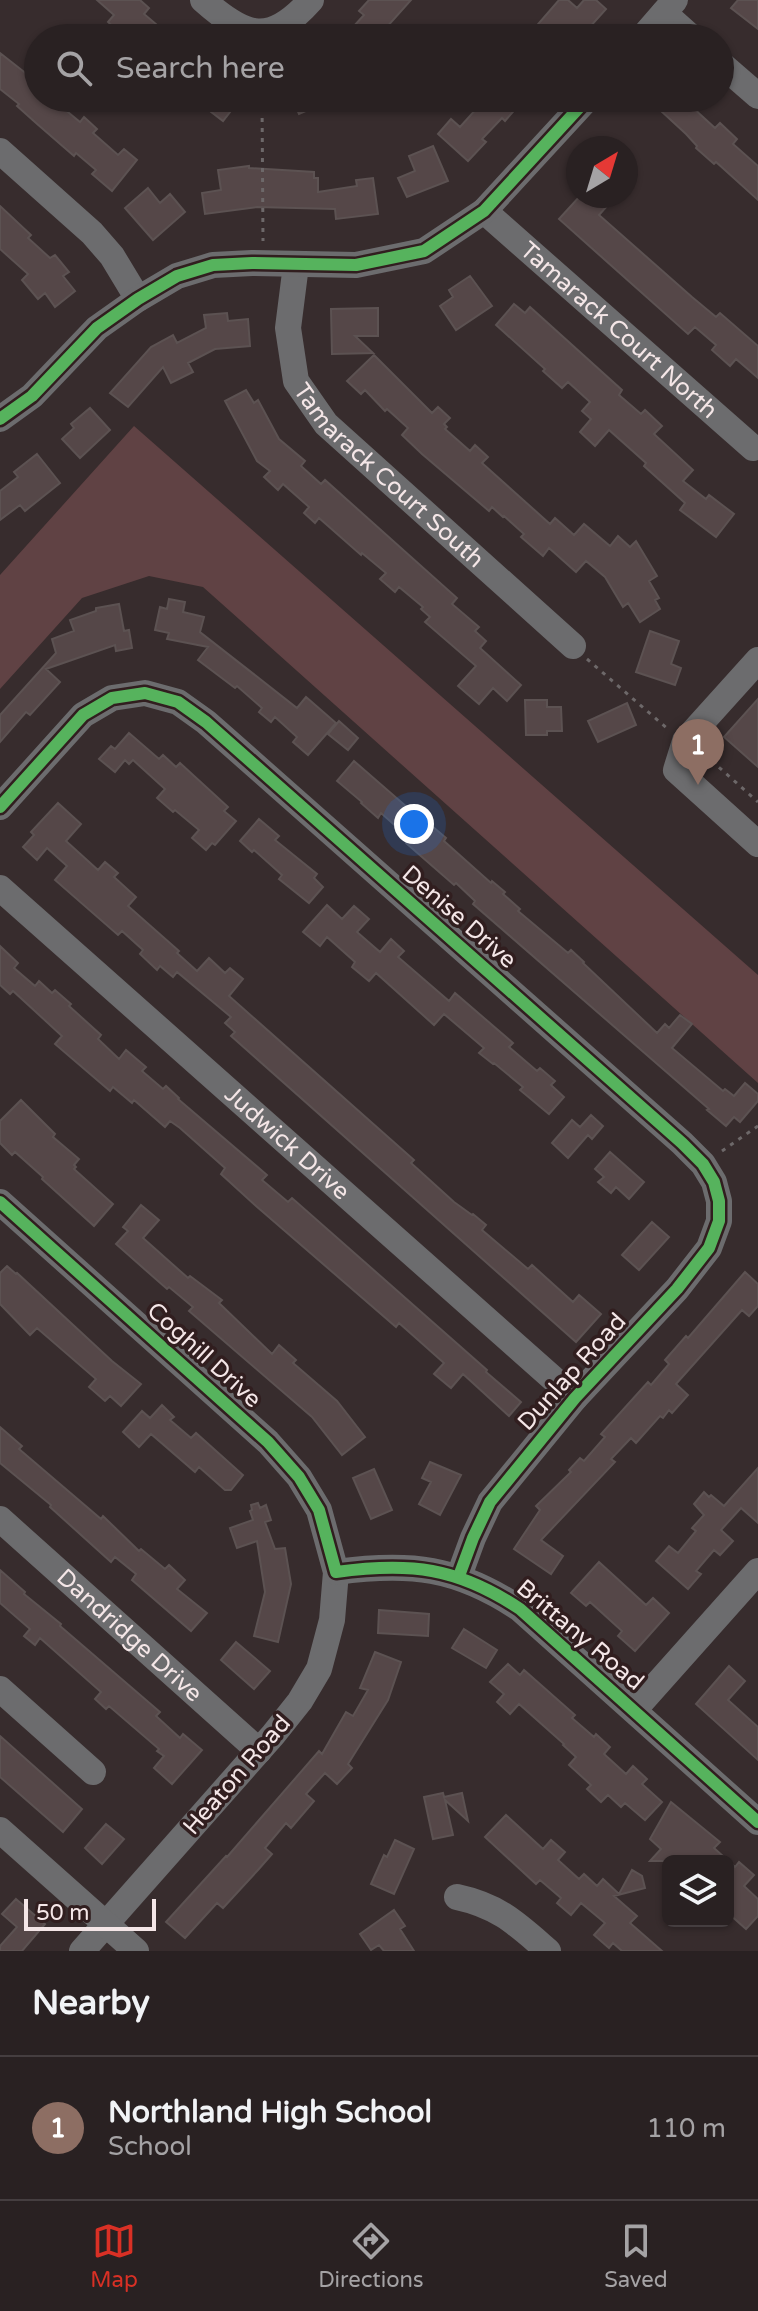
<!DOCTYPE html>
<html lang="en">
<head>
<meta charset="utf-8">
<style>
	:root { --surface:#292122; --page:#352e2f; --text:#f1f3f6; --muted:#a5a3a5; --line:#453e40; --accent:#d93025 }
	body { margin:0; font-family:"Varela Round",sans-serif; background:var(--page); color:var(--text) }
	.controls { position:absolute; right:24px; bottom:24px; display:grid; overflow:hidden; border-radius:12px; box-shadow:0 2px 6px #0004 }
	.controls button { width:72px; height:72px; display:grid; place-items:center; padding:0; border:0; border-bottom:2px solid var(--line); background:var(--surface); color:var(--text); font:40px sans-serif }
	.compass { position:absolute; left:566px; top:136px; width:72px; height:72px; border-radius:50%; background:var(--surface); box-shadow:0 2px 6px #0004; rotate:38deg }
	.scale { position:absolute; left:24px; bottom:20px; width:132px; box-sizing:border-box; padding-left:8px; border:4px solid #f4e6e7; border-top:0; font-size:22px; line-height:28px; white-space:nowrap; color:#f4e6e7; -webkit-text-stroke:6px #311e1f; paint-order:stroke }
	.you { position:absolute; left:414px; top:824px; width:28px; height:28px; margin:-20px; border:6px solid #fff; border-radius:50%; background:#1a73e8; box-shadow:0 0 0 12px #1a73e833 }
	.badge { display:grid; place-items:center; width:52px; height:52px; border-radius:50%; background:var(--accent); color:#fff; font-size:26px; font-weight:700 }
	.pin { position:absolute; translate:-50% -66px; filter:drop-shadow(0 2px 4px #0008) }
	.pin::after { content:''; position:absolute; top:42px; width:28px; height:24px; background:inherit; clip-path:polygon(0 0,100% 0,50% 100%) }
	.list { margin:0; padding:0; list-style:none }
	h2 { display:flex; justify-content:space-between; align-items:center; height:104px; margin:0; padding:0 32px; font-size:34px }
	h2 small { font-size:26px; font-weight:400; color:var(--muted) }
	.list li { display:grid; grid-template-columns:52px 1fr auto; gap:24px; align-items:center; box-sizing:border-box; height:144px; padding:0 32px; border-top:2px solid var(--line) }
	.list b { display:block; font-size:30px; white-space:nowrap }
	.list p { margin:0; font-size:26px; white-space:nowrap; color:var(--muted) }
	.list em { font-size:26px; font-style:normal; color:var(--muted) }
	.icon { flex:none; width:44px; height:44px; fill:none; stroke:currentColor; stroke-width:2; stroke-linecap:round; stroke-linejoin:round }
	.map { position:relative; flex:none; width:758px; height:1951px; overflow:hidden }
	.search { position:absolute; background:var(--surface); box-shadow:0 2px 6px #0004; left:24px; right:24px; top:24px; height:88px; display:flex; align-items:center; gap:20px; box-sizing:border-box; padding:0 28px; border-radius:44px; color:var(--muted); font-size:30px }
	.sheet { height:248px; background:var(--surface) }
	nav { display:flex; justify-content:space-around; align-items:center; box-sizing:border-box; height:112px; border-top:2px solid var(--line); background:var(--surface); font-size:22px; color:var(--muted) }
	nav a { display:grid; justify-items:center; gap:4px }
	nav .on { color:var(--accent) }
	.map>svg:first-child { display:block }
	.green { fill:#604244 }
	.building { fill:#554748; stroke:#5c5252; stroke-width:2 }
	.lines { fill:none; stroke-linecap:round; stroke-linejoin:round }
	.path { stroke:#6d6869; stroke-width:3; stroke-dasharray:4 6; stroke-linecap:butt }
	.minor { stroke:#6c6c6e; stroke-width:26 }
	.cycleway-casing { stroke:#311e1f; stroke-width:17 }
	.cycleway { stroke:#56b35d; stroke-width:12 }
	.labels { text-anchor:middle; dominant-baseline:central; stroke-width:7; stroke-linejoin:round; paint-order:stroke }
	.street-label { font-size:24px; fill:#f4e6e7; stroke:#311e1f }
</style>
</head>
<body>
<div class="map">
<svg width="758" height="1951" viewBox="0 0 758 1951">
	<rect width="100%" height="100%" fill="#372c2d"/>
	<path class="green" d="M134,426L758,975V1083L203,587L149,576L82,598L0,689V575Z"/>
	<path class="building" d="M97,0H140L149,8L144,14L157,25L156,27L166,38H136L124,28L120,33L108,22L114,15Z
		M369,0H411L377,38H343L364,15L359,11Z
		M559,0H568L577,8L584,0H596L606,9L580,38H526Z
		M738,0H758V29L731,8Z
		M0,53L28,75L38,64V98H51L80,122L84,117L97,129L93,133L118,155L124,149L137,160L112,191L92,174L96,170L76,153L74,156L36,123L17,106L19,104L0,89Z
		M193,98H241L223,121Z
		M292,98H336L299,114Z
		M486,98H525L505,121L502,118L482,139L486,142L468,161L438,134L451,119L460,127Z
		M647,98H699L691,106L715,128L720,123L737,139L733,144L758,166V200L716,162L714,164L696,148L697,146L686,134Z
		M433,146L448,181L407,197L398,178L415,171L409,156Z
		M249,166V168L314,172V178H318V192L357,186L356,180L373,178L378,214L336,219L335,209L257,207L205,214L202,193L221,190L218,170Z
		M148,188L160,203L170,194L185,212L153,240L125,208Z
		M580,196H616L599,215L692,297L716,317L720,313L758,346V378L736,359L730,366L712,350L716,345L695,327L688,334L559,219Z
		M0,206L31,235L28,238L50,258L55,255L69,272L63,276L75,291L55,307L45,293L38,299L22,280L28,274L0,249Z
		M470,276L492,306L456,330L440,306L453,297L449,290Z
		M514,304L525,313L530,307L622,390L619,395L641,414L645,410L662,426L654,434L693,470L683,481L706,499L709,495L734,514L716,537L680,510L685,503L644,466L646,463L609,430L595,446L580,432L591,419L582,411L590,402L568,382L562,388L543,371L545,369L496,325Z
		M378,308V336H355L373,353L332,354L331,309Z
		M227,313L228,321L248,319L250,346L215,349L188,363L193,372L171,383L163,367L128,407L110,393L151,347L173,335L177,343L206,328L204,315Z
		M374,355L432,413L438,407L450,418L444,424L447,427L445,429L470,451L475,445L488,457L482,463L550,524L555,518L574,535L584,524L610,546L618,536L630,547L636,541L657,576L649,581L659,598L655,600L660,609L640,622L628,603L623,607L605,577L586,561L576,572L549,548L543,556L521,537L524,534L504,516L503,517L492,507L489,511L422,454L402,435L408,428L387,409L385,411L365,390L361,394L347,381Z
		M246,390L254,403L258,400L279,439L305,461L301,466L321,484L325,480L457,598L452,604L479,627L475,631L486,641L480,648L521,685L507,701L493,688L479,704L458,686L476,666L425,622L430,617L421,609L423,607L399,587L395,592L380,579L386,573L362,553L361,555L319,518L315,523L304,513L309,507L283,484L278,490L264,477L270,471L257,461L225,401Z
		M90,408L110,430L80,458L62,439L74,428L71,424Z
		M37,454L60,483L25,511L20,505L0,520V491L18,477L14,472Z
		M169,599L185,602L183,612L204,617L200,632L297,708L306,697L336,723L308,755L293,742L297,737L275,717L271,722L259,712L262,708L237,686L235,688L198,660L208,647L167,639L169,633L155,630L160,607L167,609Z
		M119,604L124,631L129,630L132,648L116,651L115,645L46,669L60,682L30,715L26,712L0,742V715L56,653L52,639L74,631L70,620L96,611V608Z
		M650,631L679,641L671,664L681,668L675,685L636,672Z
		M758,699V767L724,737Z
		M525,700H547V707H561L562,731H547V735H526Z
		M627,703L636,725L598,742L588,721Z
		M339,721L358,738L348,750L328,734Z
		M129,733L159,759L163,755L176,767L180,763L228,807L224,811L236,821L215,845L212,843L206,850L192,838L199,830L175,810L173,812L157,798L165,789L133,760L129,764L125,760L115,772L99,759L111,746L115,749Z
		M354,761L431,828L432,826L446,838L444,841L491,883L492,881L505,892L503,894L520,909L518,911L568,953L571,950L584,962L583,963L657,1033L665,1024L669,1028L680,1015L692,1024L672,1048L723,1091L725,1089L734,1096L745,1083L758,1094V1101L740,1122L734,1117L726,1126L707,1110L709,1109L473,904L475,901L456,883L454,885L406,843L409,838L381,813L378,818L361,803L362,802L337,781Z
		M58,803L81,824L66,841L98,870L105,862L118,873L114,877L136,897L128,906L179,951L177,953L197,971L209,958L225,973L230,968L243,979L229,996L414,1160L411,1163L454,1202L472,1215L473,1214L486,1225L482,1230L528,1269L532,1265L573,1302L579,1295L601,1314L576,1342L231,1036L235,1032L225,1023L231,1017L177,972L173,977L160,966L157,970L140,954L143,950L122,931L118,935L55,880L67,866L47,848L37,860L23,847L34,835L31,832Z
		M259,819L279,836L275,840L317,874L314,878L323,887L309,903L279,879L282,875L254,850L252,852L240,841Z
		M327,905L342,919L354,906L369,919L357,932L380,952L391,939L404,951L398,957L449,1001L455,993L513,1043L509,1047L537,1071L540,1068L555,1081L551,1085L564,1097L549,1114L520,1090L523,1087L494,1063L493,1064L479,1053L484,1048L444,1014L434,1025L376,973L369,981L352,967L355,962L327,937L320,946L303,932Z
		M0,946L18,963L14,968L35,986L39,981L52,993L55,990L71,1004L69,1006L101,1035L98,1039L119,1059L126,1050L146,1067L142,1071L163,1089L166,1086L179,1098L178,1099L267,1175L262,1180L288,1202L292,1198L487,1370L486,1372L521,1402L509,1416L463,1374L451,1388L434,1374L444,1363L399,1323L396,1327L256,1206L221,1174L225,1168L180,1128L170,1121L165,1127L134,1100L132,1103L113,1087L110,1091L55,1044L62,1036L13,991L10,994L0,985Z
		M21,1100L55,1134L53,1137L79,1159L74,1165L76,1167L74,1169L113,1204L94,1226L42,1179L43,1177L15,1152L12,1155L0,1143V1121Z
		M591,1115L603,1126L592,1139L588,1135L568,1158L552,1143L572,1120L580,1127Z
		M610,1152L644,1182L629,1199L616,1187L611,1193L598,1182L604,1177L595,1169Z
		M141,1205L159,1220L143,1238L188,1278L190,1276L222,1300L219,1303L272,1354L279,1345L296,1360L293,1363L337,1401L365,1437L342,1455L312,1417L189,1311L193,1307L169,1287L167,1289L116,1244L128,1231L123,1227Z
		M652,1222L669,1237L639,1270L622,1255Z
		M7,1266L16,1274L17,1273L112,1361L141,1384L121,1406L110,1396L105,1401L89,1387L96,1379L37,1328L30,1335L0,1304V1273Z
		M745,1272L758,1284V1306L749,1316L742,1310L676,1384L688,1395L672,1413L669,1410L663,1418L660,1416L636,1443L631,1438L611,1459L615,1462L541,1540L563,1556L551,1574L514,1549L540,1510L536,1506L571,1472L569,1470L580,1458L584,1461L605,1437L601,1434L648,1382L651,1385L669,1364L665,1360L686,1336L688,1338Z
		M162,1405L174,1417L170,1420L191,1438L196,1433L243,1475L231,1490H225L199,1467L195,1472L151,1434L139,1447L123,1432L142,1411L150,1418Z
		M0,1427L22,1446L19,1449L101,1519L103,1516L139,1551L141,1549L165,1569L169,1565L185,1580L177,1589L207,1613L191,1631L132,1580L136,1574L115,1557L111,1562L50,1507L51,1505L0,1463Z
		M430,1462L461,1475L440,1515L419,1504L431,1482L422,1478Z
		M758,1468V1523L741,1508L721,1530L733,1541L720,1555L714,1550L696,1571L701,1574L688,1589L656,1561L669,1546L678,1553L696,1531L692,1528L704,1515L694,1504L704,1492L709,1497L711,1495L724,1506Z
		M374,1469L392,1510L371,1519L353,1478Z
		M258,1503L260,1508L266,1505L271,1520L265,1522L275,1549L285,1548L291,1584L278,1642L254,1636L265,1592L257,1541L237,1548L230,1528L253,1520L250,1511L252,1510L251,1505Z
		M599,1562L646,1605L653,1598L669,1613L635,1651L618,1636L622,1631L590,1602L586,1606L571,1593Z
		M0,1570L25,1592L24,1594L61,1624L60,1626L160,1712L156,1716L180,1738L183,1734L202,1750L172,1784L154,1768L164,1756L157,1751L159,1749L109,1706L106,1709L95,1699L101,1692L40,1638L35,1645L24,1636L30,1629L0,1603Z
		M379,1610L429,1614L428,1636L378,1633Z
		M464,1629L497,1650L486,1668L452,1648Z
		M236,1642L270,1671L254,1689L221,1660Z
		M375,1652L401,1662L388,1700L348,1764L352,1768L337,1784L325,1773L306,1794L314,1801L291,1828L286,1823L265,1848L272,1854L258,1870L223,1908L217,1903L185,1938L166,1922L226,1856L227,1857L319,1751L322,1754L346,1712L353,1716L368,1690L360,1688Z
		M508,1664L520,1675L524,1670L575,1715L572,1718L594,1737L596,1734L610,1747L604,1754L626,1774L633,1766L647,1779L642,1784L662,1802L645,1820L625,1803L621,1807L608,1795L601,1802L587,1789L591,1785L569,1765L576,1757L563,1745L564,1744L519,1704L510,1714L497,1702L504,1694L490,1682Z
		M729,1666L745,1681L728,1700L758,1727V1760L696,1704Z
		M0,1736L82,1809L63,1832L0,1777Z
		M443,1793L444,1797L462,1793L468,1821L445,1800L453,1835L433,1839L424,1797Z
		M671,1802L720,1842L714,1848L735,1867L739,1862L754,1875L744,1886L758,1899V1916L746,1929L728,1913V1861H650L661,1849L650,1839Z
		M506,1815L543,1849L551,1840L565,1852L558,1860L579,1879L584,1874L597,1886L603,1879L619,1894L632,1870L642,1876L645,1888L614,1896L637,1916L630,1923L662,1951H622L613,1943L609,1948L594,1935L605,1923L581,1903L571,1915L557,1903L561,1898L540,1880L536,1884L485,1837Z
		M106,1824L124,1839L102,1864L85,1848Z
		M395,1840L414,1849L394,1894L371,1884L384,1855L387,1857Z
		M16,1899L45,1924L22,1951H0V1946L17,1927L2,1914Z
		M394,1910L405,1926L400,1929L414,1951H384L379,1945L371,1950L360,1934Z"/>
	<g class="lines">
		<path class="path" d="M262,98L263,241
			M587,659L669,730
			M704,754L758,802
			M722,1151L758,1126"/>
		<g class="minor">
			<path d="M203,0C246,38 270,46 311,0"/>
			<path d="M664,13L692,38"/>
			<path d="M642,38L675,0"/>
			<path d="M720,63L758,96"/>
			<path d="M0,151L92,233L112,256L138,299"/>
			<path id="s1" d="M484,211L753,448"/>
			<path id="s2" d="M296,265L288,328L296,381L326,424L573,646"/>
			<path d="M0,419L32,396L97,328L138,299L177,276L213,265L252,263L356,265L424,251L484,211L588,98"/>
			<path d="M758,660L685,741L676,770L758,844"/>
			<path d="M0,807L83,715L112,698L145,693L178,702L206,722L682,1143L703,1164L714,1182L719,1201V1221L709,1248L677,1289L575,1398L490,1502L473,1538L459,1576"/>
			<path id="s3" d="M0,888L575,1398"/>
			<path d="M0,1202L268,1442L299,1477L319,1510L336,1572L332,1620L319,1669L300,1701L273,1735L82,1951"/>
			<path id="s4" d="M0,1519L259,1751"/>
			<path d="M336,1572C410,1562 457,1567 520,1609L758,1822"/>
			<path d="M0,1689L93,1772"/>
			<path d="M634,1710L758,1571"/>
			<path d="M0,1830L136,1951"/>
			<path d="M457,1897C499,1906 517,1924 548,1951"/>
		</g>
		<defs>
			<path id="cycleway" d="M0,419L32,396L97,328L138,299L177,276L213,265L252,263L356,265L424,251L484,211L588,98
				M0,807L83,715L112,698L145,693L178,702L206,722L682,1143L703,1164L714,1182L719,1201V1221L709,1248L677,1289L575,1398L490,1502L473,1538L459,1576
				M0,1202L268,1442L299,1477L319,1510L336,1572C410,1562 457,1567 520,1609L758,1822"/>
		</defs>
		<use href="#cycleway" class="cycleway-casing"/>
		<use href="#cycleway" class="cycleway"/>
	</g>
	<g class="labels">
		<g class="street-label">
			<text stroke="none"><textPath href="#s1" startOffset="180">Tamarack Court North</textPath></text>
			<text stroke="none"><textPath href="#s2" startOffset="250">Tamarack Court South</textPath></text>
			<text transform="translate(459 917) rotate(41)">Denise Drive</text>
			<text stroke="none"><textPath href="#s3" startOffset="384">Judwick Drive</textPath></text>
			<text transform="translate(204 1355) rotate(42)">Coghill Drive</text>
			<text transform="translate(572 1372) rotate(-48)">Dunlap Road</text>
			<text stroke="none"><textPath href="#s4" startOffset="174">Dandridge Drive</textPath></text>
			<text transform="translate(580 1635) rotate(40)">Brittany Road</text>
			<text transform="translate(237 1775) rotate(-49)">Heaton Road</text>
		</g>
	</g>
</svg>
<div class="controls">
<button><svg class="icon" aria-label="layers" viewBox="0 0 24 24"><path d="M12 4l9 5-9 5-9-5zM3 14l9 5 9-5"/></svg></button>
</div>
<svg class="compass" viewBox="-18 -18 36 36"><path d="M0-13l5 13h-10z" fill="#e53935"/><path d="M0 13l5-13h-10z" fill="#a5a3a5"/></svg>
<div class="scale">50 m</div>
<div class="you"></div>
<div class="pin badge" style="left:698px;top:785px;background:#8d6e63">1</div>
<div class="search"><svg class="icon" aria-label="search" viewBox="0 0 24 24"><circle cx="10" cy="10" r="6"/><path d="M15 15l6 6"/></svg>Search here</div>
</div>
<section class="sheet">
<h2>Nearby<small></small></h2>
<ul class="list">
<li><span class="badge" style="background:#8d6e63">1</span><div><b>Northland High School</b><p>School</p></div><em>110 m</em></li>
</ul>
</section>
<nav>
<a class="on"><svg class="icon" aria-label="map" viewBox="0 0 24 24"><path d="M3 6l6-2 6 2 6-2v14l-6 2-6-2-6 2zM9 4v14M15 6v14"/></svg>Map</a>
<a><svg class="icon" aria-label="directions" viewBox="0 0 24 24"><path d="M12 3l9 9-9 9-9-9zM9 14v-3h6M13 9l2 2-2 2"/></svg>Directions</a>
<a><svg class="icon" aria-label="saved" viewBox="0 0 24 24"><path d="M7 4h10v16l-5-4-5 4z"/></svg>Saved</a>
</nav>
</body>
</html>
